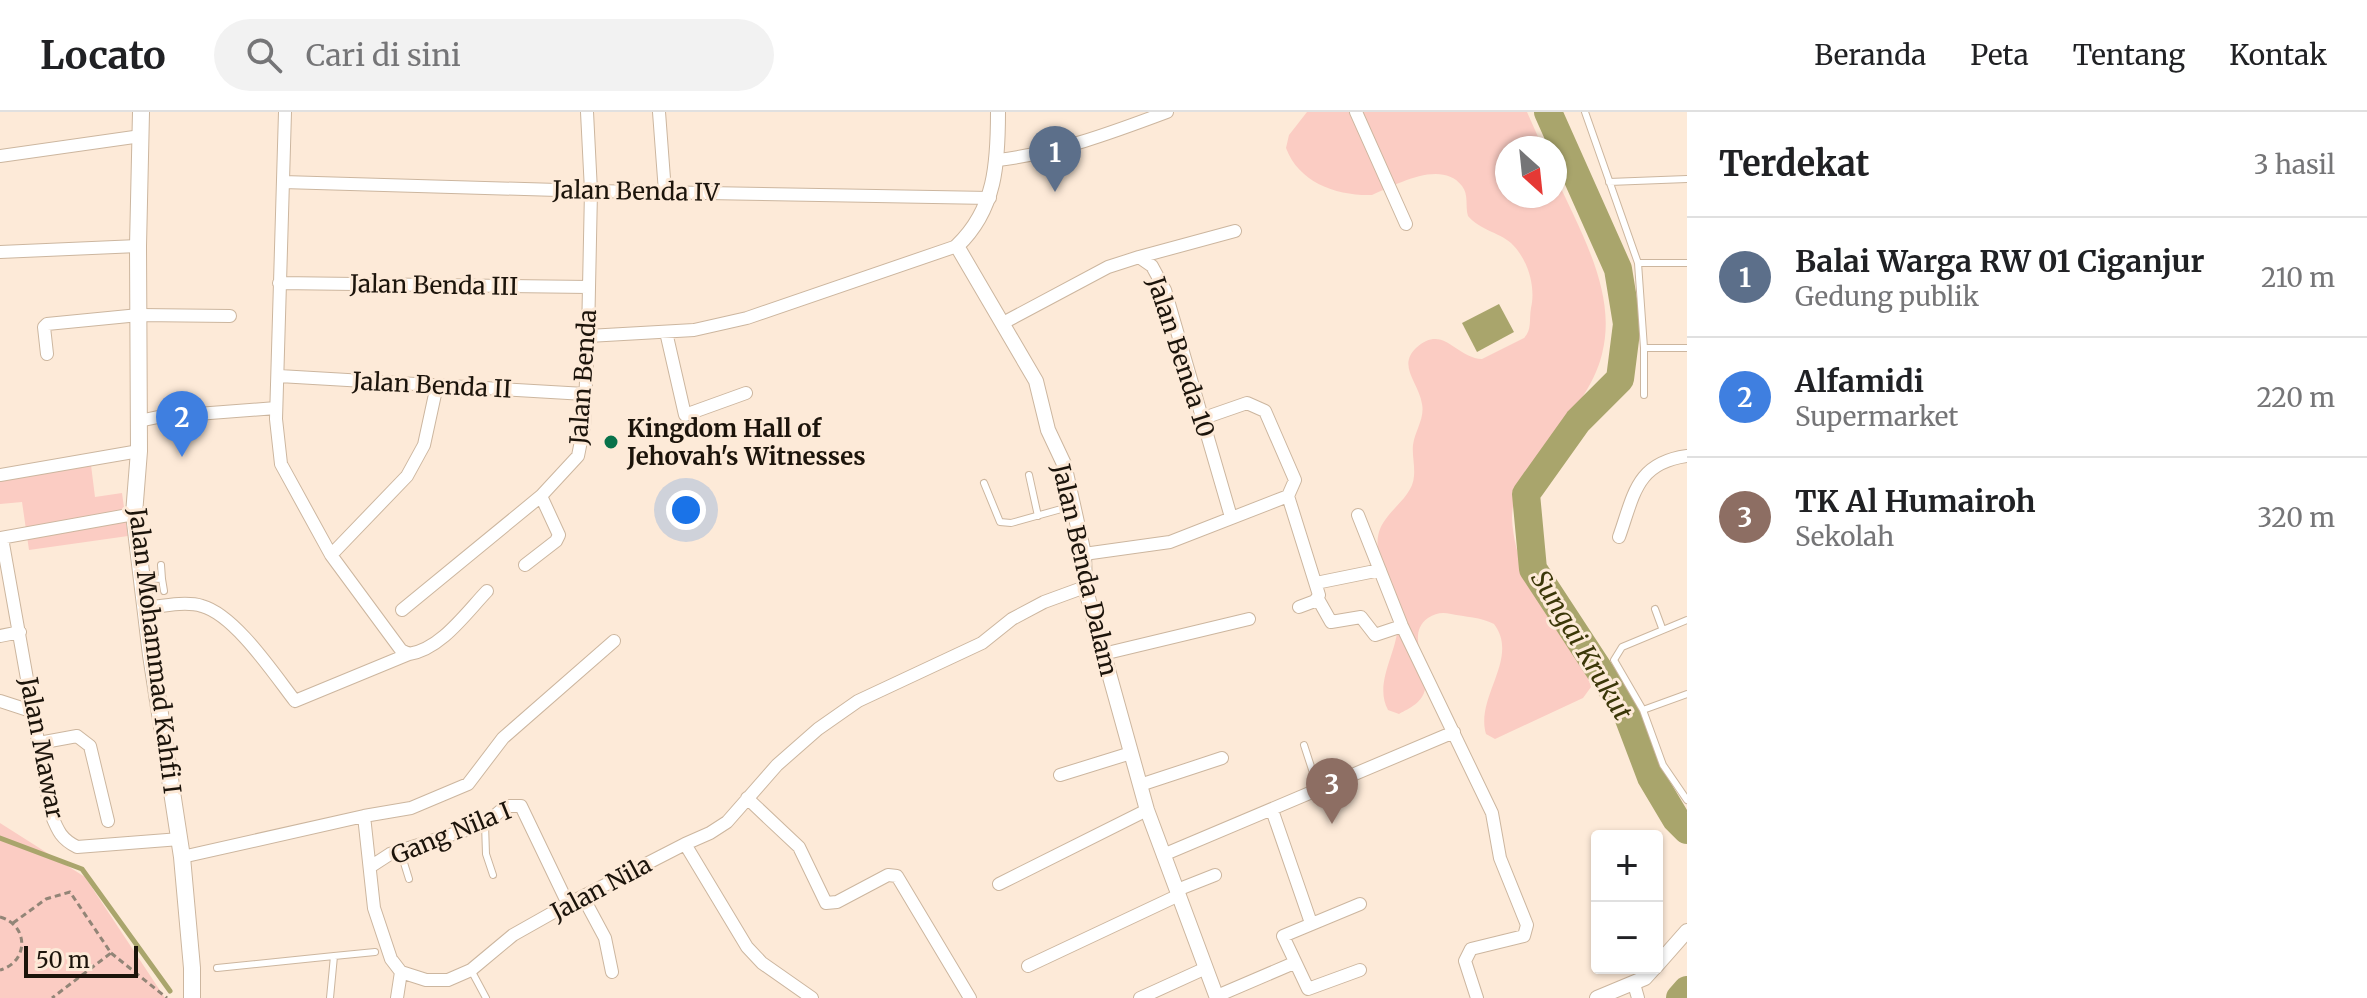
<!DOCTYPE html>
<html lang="id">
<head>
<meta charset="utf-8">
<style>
	:root { --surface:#fff; --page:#f2f2f2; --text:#202124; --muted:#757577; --line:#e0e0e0; --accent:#08724a }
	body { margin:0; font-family:Merriweather,serif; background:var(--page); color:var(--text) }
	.controls { position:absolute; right:24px; bottom:24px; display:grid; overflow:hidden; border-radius:8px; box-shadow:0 2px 6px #0004 }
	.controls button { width:72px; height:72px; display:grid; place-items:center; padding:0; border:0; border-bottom:2px solid var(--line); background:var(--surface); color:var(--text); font:40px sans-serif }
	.compass { position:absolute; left:1495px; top:24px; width:72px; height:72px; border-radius:50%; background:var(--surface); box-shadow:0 2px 6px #0004; rotate:153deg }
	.scale { position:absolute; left:24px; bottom:20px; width:114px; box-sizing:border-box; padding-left:8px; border:4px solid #1c140b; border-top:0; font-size:22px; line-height:28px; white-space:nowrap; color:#1c140b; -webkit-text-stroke:6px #fdead8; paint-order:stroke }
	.you { position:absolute; left:686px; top:398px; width:28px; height:28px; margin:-20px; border:6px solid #fff; border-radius:50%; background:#1a73e8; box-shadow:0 0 0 12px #1a73e833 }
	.badge { display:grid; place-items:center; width:52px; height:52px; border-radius:50%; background:var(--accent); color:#fff; font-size:26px; font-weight:700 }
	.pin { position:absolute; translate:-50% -66px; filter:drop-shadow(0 2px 4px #0008) }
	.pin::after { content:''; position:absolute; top:42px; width:28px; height:24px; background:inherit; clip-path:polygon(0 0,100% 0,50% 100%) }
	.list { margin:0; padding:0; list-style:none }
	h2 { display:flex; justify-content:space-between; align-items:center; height:104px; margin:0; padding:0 32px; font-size:34px }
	h2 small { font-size:26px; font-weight:400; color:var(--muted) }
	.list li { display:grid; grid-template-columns:52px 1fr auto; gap:24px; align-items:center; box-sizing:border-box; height:120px; padding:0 32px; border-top:2px solid var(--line) }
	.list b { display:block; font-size:30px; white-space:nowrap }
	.list p { margin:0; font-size:26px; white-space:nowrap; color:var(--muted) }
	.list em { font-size:26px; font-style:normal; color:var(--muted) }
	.icon { flex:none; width:44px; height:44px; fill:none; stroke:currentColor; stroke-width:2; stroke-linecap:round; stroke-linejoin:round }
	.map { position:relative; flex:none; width:1687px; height:886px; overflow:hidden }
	header { display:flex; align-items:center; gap:48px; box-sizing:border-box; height:112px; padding:0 40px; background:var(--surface); border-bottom:2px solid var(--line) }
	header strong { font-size:38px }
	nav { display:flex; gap:44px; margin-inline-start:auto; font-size:28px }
	.search { width:560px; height:72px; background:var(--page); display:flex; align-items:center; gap:20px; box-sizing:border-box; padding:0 28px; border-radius:44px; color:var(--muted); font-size:30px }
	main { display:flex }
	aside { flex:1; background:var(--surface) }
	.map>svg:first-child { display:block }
	.green { fill:#fbccc3 }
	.water { fill:#a9a56c }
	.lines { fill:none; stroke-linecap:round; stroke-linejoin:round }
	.stream { stroke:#a9a56c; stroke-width:5 }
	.river { stroke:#a9a56c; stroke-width:28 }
	.service-casing { stroke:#ccb69f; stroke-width:8 }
	.minor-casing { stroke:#ccb69f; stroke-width:14 }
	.tertiary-casing { stroke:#ccb69f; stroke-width:16 }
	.secondary-casing { stroke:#ccb69f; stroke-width:18 }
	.path { stroke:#928577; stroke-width:3; stroke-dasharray:6 4; stroke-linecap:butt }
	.service { stroke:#fff; stroke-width:6 }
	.minor { stroke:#fff; stroke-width:12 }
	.tertiary { stroke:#fff; stroke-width:14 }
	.secondary { stroke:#fff; stroke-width:16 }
	.poi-dot { fill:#08724a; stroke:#fdead8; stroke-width:3 }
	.labels { text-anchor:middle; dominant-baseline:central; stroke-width:6; stroke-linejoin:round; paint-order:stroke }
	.street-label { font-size:24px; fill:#1c140b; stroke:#fdead8 }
	.poi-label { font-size:24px; font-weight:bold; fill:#1c140b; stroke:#fdead8; text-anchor:start }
	.water-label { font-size:26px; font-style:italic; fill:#3b3708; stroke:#fdead8 }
</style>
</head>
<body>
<header>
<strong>Locato</strong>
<div class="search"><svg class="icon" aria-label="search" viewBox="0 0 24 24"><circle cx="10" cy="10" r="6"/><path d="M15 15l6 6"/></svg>Cari di sini</div>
<nav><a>Beranda</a><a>Peta</a><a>Tentang</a><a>Kontak</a></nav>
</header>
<main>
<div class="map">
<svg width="1687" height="886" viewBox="0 0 1687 886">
	<rect width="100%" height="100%" fill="#fdead8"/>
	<path class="green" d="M1307,0H1527L1543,36H1507V84H1555V63C1579,118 1618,180 1602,242C1594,275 1569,305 1548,331C1531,353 1512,376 1512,406C1514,457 1544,496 1571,538C1578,550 1588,562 1591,575L1583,586L1495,627L1486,622C1475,585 1520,546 1494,512C1481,505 1465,505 1451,502C1442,500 1436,501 1428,506C1405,522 1429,554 1425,577C1423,590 1410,596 1399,602L1388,598C1373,570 1399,539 1398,509C1398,482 1371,447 1379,420C1385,399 1413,386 1414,364C1415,354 1412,343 1413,333C1415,319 1425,306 1422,292C1419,271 1397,254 1416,236C1444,211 1455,246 1482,247L1524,226C1532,218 1529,207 1531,196C1536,175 1528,147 1511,131C1498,120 1480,118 1468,104C1465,94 1469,83 1462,74C1441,47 1396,73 1372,83C1337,84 1299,71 1286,36L1289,23Z
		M90,345L95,385L122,381L128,424L29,438L22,390L0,392V359Z
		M0,711L85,765L165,886H0Z"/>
	<path class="water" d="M1499,192L1514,220L1477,240L1462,211Z"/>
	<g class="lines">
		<path class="stream" d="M0,726L82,757L170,879"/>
		<path class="river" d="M1548,0L1618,157L1627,212L1620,267L1578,309L1526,382L1533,457L1626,599L1651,665L1676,707L1687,718
			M1680,886L1687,878"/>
		<defs>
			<path id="service" d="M1585,0L1638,151L1644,236H1687
				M1609,70L1687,67
				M1638,151H1687
				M1644,236V283
				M1029,363L1038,404
				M984,371L1000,410L1011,411L1072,394
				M161,453L162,467
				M142,466L162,467L164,479
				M1655,497L1662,516
				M1687,508L1622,535L1614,548L1643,598L1687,582
				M1643,598L1663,653L1687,688
				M1304,633L1319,679
				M485,712L486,742L493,763
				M400,738L409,767
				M334,844L375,840
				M217,856L334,844L330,886
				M471,858L486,886"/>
			<path id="minor" d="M285,0L276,307L281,352L331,443L401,538L409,542C441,537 466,501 487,479
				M659,0L665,80
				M1356,0L1406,112
				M0,44L141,24
				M998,48C1057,41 1111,21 1167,0
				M283,70L591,79L990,86
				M0,140L138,134
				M1139,145L1235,119
				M279,171L589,175
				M1003,211L1108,155L1139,145L1152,154L1165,178L1231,405
				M666,220L685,303L746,281
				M588,224L694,218L747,206L957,134
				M47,242L44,215L47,212L139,203L230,204
				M279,264L585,282
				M139,309L158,305L276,296
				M0,363L139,339
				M1288,384L1319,483L1315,489L1299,495
				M1358,403L1402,514L1492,701L1500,746L1527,813L1524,824L1471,837L1465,849L1477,886
				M1619,425C1634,383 1636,351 1687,344
				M0,426L134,402
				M2,426L51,702C58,719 61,727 77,735L180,727
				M1084,442L1170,430L1288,384L1295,368L1265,299L1247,291L1201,307
				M331,443L407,364L424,333L437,273
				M525,453L556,429L559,423L541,384
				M1316,471L1380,458
				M1318,487L1331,510L1361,505L1375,523L1402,514
				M146,496C162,494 186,489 202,494C235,503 274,562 295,589L409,542
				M402,498L541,384L578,344L584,314L588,224L591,79L587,0
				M0,524L20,520
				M1103,542L1249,507
				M0,589L34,600
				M39,631L77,624L90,634L108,709
				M1060,663L1131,641
				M1140,673L1222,646
				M747,686L799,735L826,791L837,790L888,763L897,764L970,886
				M1272,698L1311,811
				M364,704L374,796L391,847L401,860L426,868H448L471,858L513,823L568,792L685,732L710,721L727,710L777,653L818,617L858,589L982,531L1012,507L1044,490L1085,475
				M685,732L747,835L762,851L812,886
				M1163,743L1454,620
				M182,745L364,704L411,696L468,672L503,626L614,529
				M370,755L390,742L485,712L506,694H521L568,792
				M999,772L1147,698
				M1177,778L1215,763
				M583,785L605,826L612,860
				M1360,792L1283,824L1308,877L1360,858
				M1028,854L1179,783
				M1634,872L1638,886
				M1217,884L1294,851
				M397,886L401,860
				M1140,886L1206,856"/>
			<path id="tertiary" d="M998,0C998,50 996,97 957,134L1036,269L1048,318L1064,352L1084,442L1085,475L1147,698L1217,886
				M1657,853L1687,819
				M1597,886L1645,866L1654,856"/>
			<path id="secondary" d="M141,0L138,134L139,339L134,402L151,543L182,745L192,856V886"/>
		</defs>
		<use href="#service" class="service-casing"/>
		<use href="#minor" class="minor-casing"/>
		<use href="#tertiary" class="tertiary-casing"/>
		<use href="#secondary" class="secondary-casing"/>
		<path class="path" d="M0,805C29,813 29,850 0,858
			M13,811L46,787L70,780L111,841L52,886
			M111,841L167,886"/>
		<use href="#service" class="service"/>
		<use href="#minor" class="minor"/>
		<use href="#tertiary" class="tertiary"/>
		<use href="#secondary" class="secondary"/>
	</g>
	<circle class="poi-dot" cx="611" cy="330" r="8"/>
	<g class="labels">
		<g class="street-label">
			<text transform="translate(636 79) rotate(1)">Jalan Benda IV</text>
			<text transform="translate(434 173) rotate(1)">Jalan Benda III</text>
			<text transform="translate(1181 245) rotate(72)">Jalan Benda 10</text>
			<text transform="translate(583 265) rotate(-86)">Jalan Benda</text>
			<text transform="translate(432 273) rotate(3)">Jalan Benda II</text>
			<text transform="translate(1085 458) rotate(77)">Jalan Benda Dalam</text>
			<text transform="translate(155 539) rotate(83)">Jalan Mohammad Kahfi I</text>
			<text transform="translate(42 636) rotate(79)">Jalan Mawar</text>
			<text transform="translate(451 721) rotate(-22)">Gang Nila I</text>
			<text transform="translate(601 776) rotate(-28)">Jalan Nila</text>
		</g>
		<g class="poi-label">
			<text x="627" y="316">Kingdom Hall of<tspan x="627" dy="28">Jehovah's Witnesses</tspan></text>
		</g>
		<g class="water-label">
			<text transform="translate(1582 533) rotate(59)">Sungai Krukut</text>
		</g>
	</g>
</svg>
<div class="controls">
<button>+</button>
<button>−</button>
</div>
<svg class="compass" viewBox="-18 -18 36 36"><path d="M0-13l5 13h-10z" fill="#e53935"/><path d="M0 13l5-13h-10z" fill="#757577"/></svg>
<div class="scale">50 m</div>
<div class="you"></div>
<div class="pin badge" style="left:1055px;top:80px;background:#5c6f8a">1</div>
<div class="pin badge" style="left:182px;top:345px;background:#3f7fe0">2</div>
<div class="pin badge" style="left:1332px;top:712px;background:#8d6e63">3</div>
</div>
<aside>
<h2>Terdekat<small>3 hasil</small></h2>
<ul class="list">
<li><span class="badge" style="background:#5c6f8a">1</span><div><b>Balai Warga RW 01 Ciganjur</b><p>Gedung publik</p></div><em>210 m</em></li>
<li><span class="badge" style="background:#3f7fe0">2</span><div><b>Alfamidi</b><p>Supermarket</p></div><em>220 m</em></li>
<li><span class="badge" style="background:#8d6e63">3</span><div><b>TK Al Humairoh</b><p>Sekolah</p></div><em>320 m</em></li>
</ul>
</aside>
</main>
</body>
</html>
